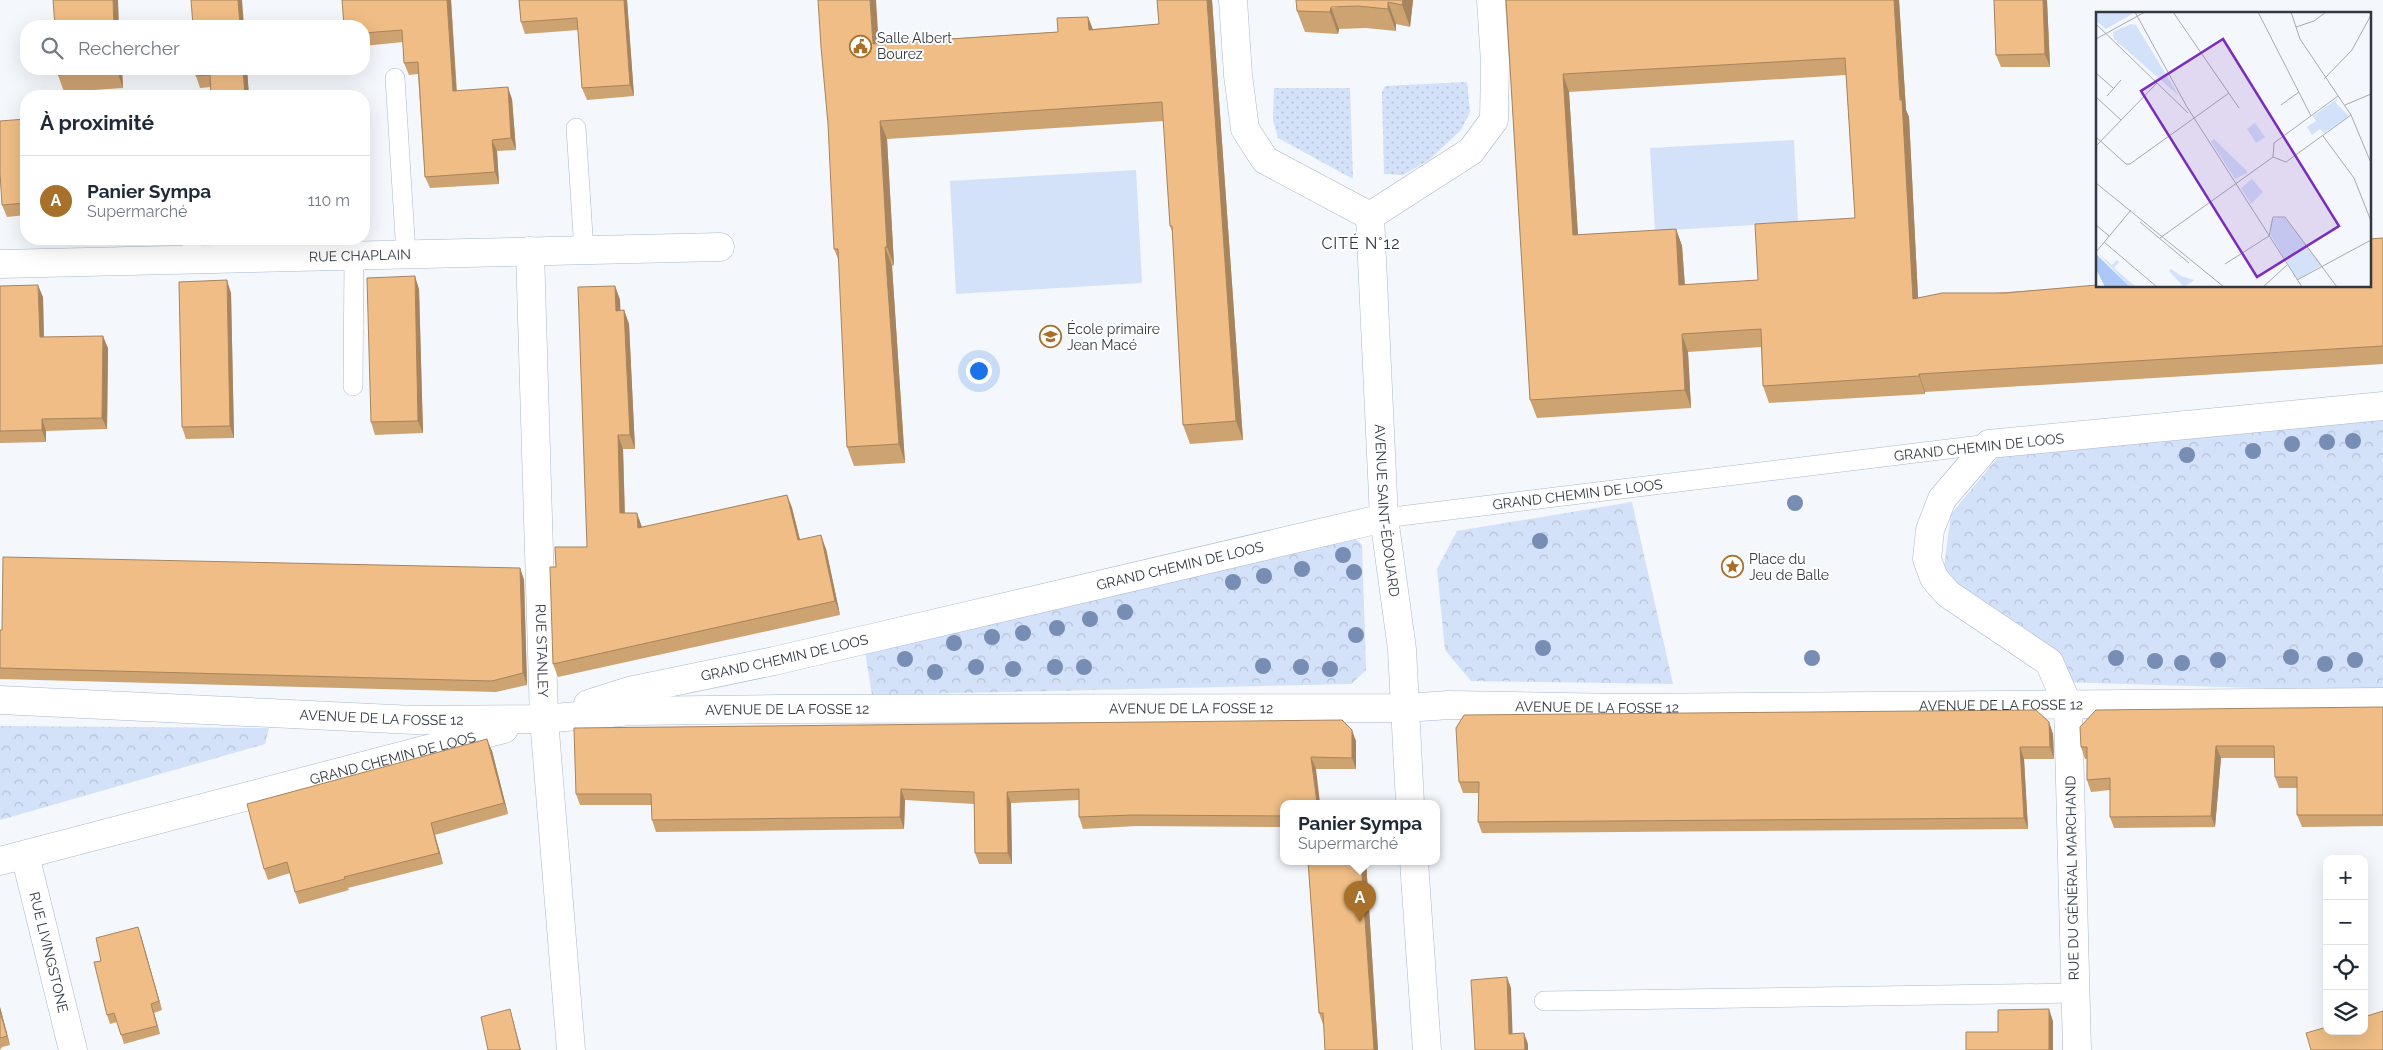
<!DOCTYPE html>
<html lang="fr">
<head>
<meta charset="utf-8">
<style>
	:root { --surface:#fff; --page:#f6f6f7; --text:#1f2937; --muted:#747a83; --line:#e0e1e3; --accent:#a7702b }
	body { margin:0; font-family:Raleway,sans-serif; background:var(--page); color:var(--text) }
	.controls { position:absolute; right:15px; bottom:15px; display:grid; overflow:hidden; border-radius:10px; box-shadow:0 5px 20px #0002 }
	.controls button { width:45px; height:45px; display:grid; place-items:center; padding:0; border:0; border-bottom:1px solid var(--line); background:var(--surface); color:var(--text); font:25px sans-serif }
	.you { position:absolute; left:978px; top:370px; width:18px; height:18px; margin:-12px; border:4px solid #fff; border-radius:50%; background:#1a73e8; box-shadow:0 0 0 8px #1a73e833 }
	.badge { display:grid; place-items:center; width:32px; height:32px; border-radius:50%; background:var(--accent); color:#fff; font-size:16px; font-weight:700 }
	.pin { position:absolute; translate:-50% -41px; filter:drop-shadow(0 1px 2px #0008) }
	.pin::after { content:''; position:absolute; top:26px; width:18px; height:15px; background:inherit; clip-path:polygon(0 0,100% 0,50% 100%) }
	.popup { position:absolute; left:1280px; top:800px; width:160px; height:65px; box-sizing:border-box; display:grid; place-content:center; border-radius:10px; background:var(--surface); filter:drop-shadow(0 1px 4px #0005); font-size:16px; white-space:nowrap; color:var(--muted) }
	.popup b { font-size:19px; color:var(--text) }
	.popup::after { content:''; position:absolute; left:50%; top:100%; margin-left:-10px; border:10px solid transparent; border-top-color:var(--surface) }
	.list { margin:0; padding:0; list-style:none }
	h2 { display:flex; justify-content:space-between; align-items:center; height:65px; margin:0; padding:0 20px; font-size:21px }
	h2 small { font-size:16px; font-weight:400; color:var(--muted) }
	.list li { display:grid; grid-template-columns:32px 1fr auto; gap:15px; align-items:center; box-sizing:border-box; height:90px; padding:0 20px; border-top:1px solid var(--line) }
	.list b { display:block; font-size:19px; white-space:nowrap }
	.list p { margin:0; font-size:16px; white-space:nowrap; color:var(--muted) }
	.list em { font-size:16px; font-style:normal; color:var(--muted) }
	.icon { flex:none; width:28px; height:28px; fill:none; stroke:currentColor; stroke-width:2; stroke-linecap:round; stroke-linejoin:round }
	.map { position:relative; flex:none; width:2383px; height:1050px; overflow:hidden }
	.search { position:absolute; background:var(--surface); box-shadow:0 5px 20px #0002; left:20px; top:20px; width:350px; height:55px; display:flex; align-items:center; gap:12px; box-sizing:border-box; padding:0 18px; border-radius:20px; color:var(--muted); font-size:19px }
	.panel { position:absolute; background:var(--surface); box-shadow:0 5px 20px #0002; left:20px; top:90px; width:350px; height:155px; border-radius:20px }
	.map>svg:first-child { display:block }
	.grass { fill:url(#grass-dots) }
	.park { fill:url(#park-crowns) }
	.pitch { fill:#d3e1f9 }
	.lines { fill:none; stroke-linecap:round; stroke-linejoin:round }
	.lane-casing { stroke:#aab8d0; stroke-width:20 }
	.street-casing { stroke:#aab8d0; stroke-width:29 }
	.lane { stroke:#fff; stroke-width:19 }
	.street { stroke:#fff; stroke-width:28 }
	.tree { fill:#778db4 }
	.wall { fill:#cea372; fill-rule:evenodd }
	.shaded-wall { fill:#a7845d }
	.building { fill:#efbd85; stroke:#a7845d; fill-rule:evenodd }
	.labels { text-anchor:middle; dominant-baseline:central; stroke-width:4; stroke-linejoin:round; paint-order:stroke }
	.poi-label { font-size:14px; fill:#323841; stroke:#fff; text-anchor:start }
	.street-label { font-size:14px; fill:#323841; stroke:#fff }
	.quarter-label { font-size:16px; letter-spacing:1px; fill:#323841; stroke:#fff }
	.inset-road { fill:none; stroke:#a6abb1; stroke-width:1 }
	.view { fill:#7b2cbf; fill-opacity:0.15; stroke:#7b2cbf; stroke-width:2.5 }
	.inset-edge { fill:none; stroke:#323841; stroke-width:2.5 }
</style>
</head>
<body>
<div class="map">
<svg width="2383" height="1050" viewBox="0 0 2383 1050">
	<defs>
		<pattern id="grass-dots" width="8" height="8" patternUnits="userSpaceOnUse" patternTransform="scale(1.25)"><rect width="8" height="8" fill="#d3e1f9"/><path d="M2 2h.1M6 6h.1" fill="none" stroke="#b6c2d7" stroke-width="1.8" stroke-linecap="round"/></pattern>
		<pattern id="park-crowns" width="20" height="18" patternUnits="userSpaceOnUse" patternTransform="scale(1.25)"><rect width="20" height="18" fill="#d3e1f9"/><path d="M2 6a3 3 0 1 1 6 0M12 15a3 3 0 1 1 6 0" fill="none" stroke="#b6c2d7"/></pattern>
	</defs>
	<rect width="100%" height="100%" fill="#f4f7fc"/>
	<path class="grass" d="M1467,82L1470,112L1461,130L1429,160L1403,175L1384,174L1382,92L1385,86Z
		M1274,88H1350L1353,179L1278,138L1273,120Z"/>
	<path class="park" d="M2383,410V692L2062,682L1941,590L1951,514L1999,456Z
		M1632,502L1673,684L1471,681L1445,650L1437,569L1457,531Z
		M1352,535L1362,545L1366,670L1351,684L872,695L865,652Z
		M0,726L269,728L265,744L0,820Z"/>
	<path class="pitch" d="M1794,140L1798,222L1655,231L1650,148Z
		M1136,170L1142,283L956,294L950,181Z"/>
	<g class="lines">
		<defs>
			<g id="lane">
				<path d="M395,78L406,254"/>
				<path d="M576,128L584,251"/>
				<path d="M192,239L193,258"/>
				<path d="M353,386L354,255"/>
				<path id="s1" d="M1384,518L1989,444"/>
				<path d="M1544,1001L2075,993"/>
			</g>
			<g id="street">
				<path d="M1233,0L1238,75L1245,129L1265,160L1370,216"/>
				<path id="s2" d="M1370,216L1384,518L1402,649L1410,803"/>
				<path d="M1370,216L1471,151L1494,120L1495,62L1491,0"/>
				<path id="s3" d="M530,251L544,719L571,1050"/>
				<path id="s4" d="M0,264L720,247"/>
				<path id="s5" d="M0,700L414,720L544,719L631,711L777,709L1405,708L1449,705L1621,708L2383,702"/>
				<path id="s6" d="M588,704L629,691L774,661L1384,518"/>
				<path id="s7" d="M25,855L73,1050"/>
				<path id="s8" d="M0,861L504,729"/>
				<path d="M1414,861L1427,1050"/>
				<path d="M2077,1050L2068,705L2049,662L1948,594L1934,578L1927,559L1930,530L1942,499L1989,444L2383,406"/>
			</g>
		</defs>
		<use href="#lane" class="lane-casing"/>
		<use href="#street" class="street-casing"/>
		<use href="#lane" class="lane"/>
		<use href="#street" class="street"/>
	</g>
	<g class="tree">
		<circle cx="2353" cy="441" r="8"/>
		<circle cx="2327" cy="442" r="8"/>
		<circle cx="2292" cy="444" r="8"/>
		<circle cx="2253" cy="451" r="8"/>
		<circle cx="2187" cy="455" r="8"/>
		<circle cx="1795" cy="503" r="8"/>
		<circle cx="1540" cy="541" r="8"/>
		<circle cx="1343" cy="555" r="8"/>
		<circle cx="1302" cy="569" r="8"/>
		<circle cx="1354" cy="572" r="8"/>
		<circle cx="1264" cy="576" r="8"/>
		<circle cx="1233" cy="582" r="8"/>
		<circle cx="1125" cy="612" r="8"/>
		<circle cx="1090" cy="619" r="8"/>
		<circle cx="1057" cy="628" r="8"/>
		<circle cx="1023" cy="633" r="8"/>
		<circle cx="1356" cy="635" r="8"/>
		<circle cx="992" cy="637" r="8"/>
		<circle cx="954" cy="643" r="8"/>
		<circle cx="1543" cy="648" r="8"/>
		<circle cx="2291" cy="657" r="8"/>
		<circle cx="1812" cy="658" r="8"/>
		<circle cx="2116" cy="658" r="8"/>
		<circle cx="905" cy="659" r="8"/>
		<circle cx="2218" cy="660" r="8"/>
		<circle cx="2355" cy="660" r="8"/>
		<circle cx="2155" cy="661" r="8"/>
		<circle cx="2182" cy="663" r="8"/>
		<circle cx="2325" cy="664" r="8"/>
		<circle cx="1263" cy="666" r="8"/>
		<circle cx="976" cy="667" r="8"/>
		<circle cx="1055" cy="667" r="8"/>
		<circle cx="1084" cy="667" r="8"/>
		<circle cx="1301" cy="667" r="8"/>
		<circle cx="1013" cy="669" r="8"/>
		<circle cx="1330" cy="669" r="8"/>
		<circle cx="935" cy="672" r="8"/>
	</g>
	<path class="wall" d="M342,0H451L457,91L512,99L516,150L497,151L499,184L430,188L425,177L418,74L409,75L404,63L403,42L364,46V26Z
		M519,0H627L634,96L587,100L582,88L578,30L525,34L521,22Z
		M1157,0H1212L1243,440L1190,444L1183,425L1173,234L1170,226L1164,121L887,139L894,265L892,266L905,463L854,466L847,447L839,261L834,249L879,43L1058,32L1088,17L1093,29L1159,24Z
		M1413,0L1410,27L1396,24V31L1366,28L1339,29L1338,34L1305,32L1297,11Z
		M1506,0H1899L1906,110L1909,117L1918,298L2097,286L2383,238V364L1925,392V394L1769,403L1763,386L1761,347L1688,352L1691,408L1537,418L1530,400ZM1846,75L1855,218L1758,280L1685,285L1682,246L1676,229L1578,235L1569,92Z
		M1994,0H2047L2050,67H2001L1996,55Z
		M58,69H122L123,88L64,92L58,75Z
		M195,69H247L249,96H211V87L200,88L196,76Z
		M26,119V215L7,217L2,205Z
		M0,286L43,297L44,337L108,348L107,429L46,431V442L0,443Z
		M615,286L620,300V310H624L629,324L635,449H623L625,513L642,527L787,495L792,508L800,539L826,549L840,615L558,677L553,664L556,567L587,547Z
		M419,289L423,433L375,435L371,422Z
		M231,293L234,438L186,439L182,427Z
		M520,568L524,580L527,685L496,692L0,679V630Z
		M2383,707V826L2302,827L2297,815V788H2279L2275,777V758H2221L2215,827L2114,828L2110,817V790L2091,792L2087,780V759H2085L2081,747Z
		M2049,722L2053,734L2054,759H2024L2028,829L1482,833L1478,822L1479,793H1463L1459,782Z
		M1356,741V769H1316L1284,803V827L1136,826L1083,829L1079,817V800L1011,803L1012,864H979L975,853L974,804L905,800L904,829L656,832L652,820V805H580L576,794Z
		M492,751L508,814L435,835L443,864L348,888L349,890L299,904L295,892L290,873L268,880L264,869Z
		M1308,861H1366L1378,1050L1324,1027L1319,1013Z
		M141,936L162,1010L154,1013L160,1034L124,1044L117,1022L110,1024L107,1015L101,961Z
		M0,1007L10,1045L2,1047L0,1050Z"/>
	<path class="shaded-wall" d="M113,0H118L119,26H114Z
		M238,0H242L244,26H240Z
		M447,0H451L457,103L453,91Z
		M624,0H627L634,96L630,85Z
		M870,0H876L880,63L873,44Z
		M1207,0H1212L1243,440L1236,421Z
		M1403,0H1413L1410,27L1402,5Z
		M1894,0H1899L1906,110L1909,117L1919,317L1913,299Z
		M2043,0H2047L2050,67L2045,54Z
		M1388,2L1396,24V31L1388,9Z
		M1331,7L1339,29L1338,34L1330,12Z
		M1088,17L1095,36L1089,30Z
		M117,69H122L123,88L117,71Z
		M243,69H247L249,96H245Z
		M1563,74L1569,92L1579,252L1573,235Z
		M508,87L512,99L516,150L511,138Z
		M880,121L887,139L894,265L887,247Z
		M492,140L497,151L499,184L495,172Z
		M1676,229L1682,246L1686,303L1679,285Z
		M885,247L892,266L905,463L899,444Z
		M415,276L419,289L423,433L418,421Z
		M227,280L231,293L234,438L230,426Z
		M38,285L43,297L44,348L40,337Z
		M615,286L620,300L621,324L616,311Z
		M624,310L629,324L635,449L630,435Z
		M1682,334L1688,352L1691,408L1685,390Z
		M103,336L108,348L107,429L102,418Z
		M1919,374L1925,392V394L1919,376Z
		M42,419L46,431V442L42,430Z
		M618,435L623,449L625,527L620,513Z
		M787,495L792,508L803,553L798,540Z
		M637,513L642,527L638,528Z
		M821,535L826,549L840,615L835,601Z
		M520,568L524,580L527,685L523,673Z
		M2049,722L2053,734L2054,759L2050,747Z
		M1352,730L1356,741V769L1352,758Z
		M487,739L492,751L508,814L504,803Z
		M2216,746L2221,758L2215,827L2211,816Z
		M2020,747L2024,759L2028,829L2024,818Z
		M1311,757L1316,769L1320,803H1317Z
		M901,789L905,800L904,829L900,817Z
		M1007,792L1011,803L1012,864L1008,853Z
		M431,823L435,835L443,864L439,853Z
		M1361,861H1366L1378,1050H1374Z
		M138,927L141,936L162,1010L159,1001Z
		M1507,977L1511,988L1513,1045L1509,1034Z
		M151,1004L154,1013L160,1034L157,1026Z
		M0,1007L10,1045L7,1036L0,1011Z
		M510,1009L512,1016L521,1050H520Z
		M2049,1009L2053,1021V1050H2049Z
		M1524,1033L1528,1044V1050H1525Z"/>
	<path class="building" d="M53,0H113L114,26H55Z
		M191,0H238L240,26H193Z
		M342,0H447L453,91L508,87L511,138L492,140L495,172L425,177L418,62L404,63L402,30L364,33V26H344Z
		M519,0H624L630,85L582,88L577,18L521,22Z
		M818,0H870L873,44L1058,32L1057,18L1088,17L1089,30L1159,24L1157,0H1207L1236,421L1183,425L1172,226H1170L1162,102L880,121L887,247H885L899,444L847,447L838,249H834L828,124L821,47Z
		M1296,0H1403L1402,5L1388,2V9L1358,6L1331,7L1330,12L1297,11Z
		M1506,0H1894L1900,100H1902L1913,299L1942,293H2005L2097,285V286H2369V239L2383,238V346L1919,374V376L1763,386L1761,329L1682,334L1685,390L1530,400ZM1845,58L1855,218L1755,224L1758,280L1679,285L1676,229L1573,235L1563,74Z
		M1994,0H2043L2045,54L1996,55Z
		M58,69H117V71L58,75Z
		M195,69H243L245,96H211L210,75L196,76Z
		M26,119V203L2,205L0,173V121Z
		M415,276L418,421L371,422L367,278Z
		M227,280L230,426L182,427L179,282Z
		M38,285L40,337L103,336L102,418L42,419V430L0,431V286Z
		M615,286L616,311L624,310L630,435H618L620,513H637L638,528L787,495L798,540L821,535L835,601L553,664L550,567H556L555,547H587L578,287Z
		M3,557L520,568L523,673L492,681L0,668V630H2Z
		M2383,707V815H2297V777H2275L2274,746H2216L2211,816L2110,817V778L2087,780V747H2081L2080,727L2096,710Z
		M2036,710L2049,722L2050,747H2020L2024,818L1478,822L1479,782H1459L1456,728L1464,715Z
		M1342,720L1352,730V758L1311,757L1317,803H1284V816L1132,815L1079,817V789L1007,792L1008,853H975L974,792L901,789L900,817L652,820L651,794H576L574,728Z
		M487,739L504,803L431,823L439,853L344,877L345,879L295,892L287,862L264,869L247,804Z
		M1308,861H1361L1374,1050H1325L1323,1013H1319Z
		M138,927L159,1001L151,1004L157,1026L121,1035L114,1013L107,1015L94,962L101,961L96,938Z
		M1507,977L1509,1034L1524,1033L1525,1050H1475L1471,980Z
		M510,1009L520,1050H488L481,1017Z
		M2049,1009V1050H1966V1032H1998V1010Z
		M0,1011L7,1036L0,1038Z
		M2383,1011V1050H2311L2306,1033L2327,1027V1031H2364V1017Z"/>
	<defs>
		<symbol id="civic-ring" viewBox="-11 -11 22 22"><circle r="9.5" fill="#fff" stroke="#a7702b" stroke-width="1.5"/><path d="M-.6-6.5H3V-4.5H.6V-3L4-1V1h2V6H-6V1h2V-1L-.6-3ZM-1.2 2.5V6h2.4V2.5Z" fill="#a7702b"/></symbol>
		<symbol id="school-ring" viewBox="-11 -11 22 22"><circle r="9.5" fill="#fff" stroke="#a7702b" stroke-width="1.5"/><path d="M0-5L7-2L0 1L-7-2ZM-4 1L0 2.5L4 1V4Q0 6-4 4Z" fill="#a7702b"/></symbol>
		<symbol id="sight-ring" viewBox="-11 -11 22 22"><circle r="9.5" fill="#fff" stroke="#a7702b" stroke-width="1.5"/><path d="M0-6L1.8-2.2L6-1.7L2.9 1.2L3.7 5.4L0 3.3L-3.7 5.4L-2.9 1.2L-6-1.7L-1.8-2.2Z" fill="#a7702b"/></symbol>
	</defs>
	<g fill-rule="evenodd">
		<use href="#civic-ring" x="848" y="34" width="25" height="25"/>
		<use href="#school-ring" x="1038" y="324" width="25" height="25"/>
		<use href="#sight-ring" x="1720" y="554" width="25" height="25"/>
	</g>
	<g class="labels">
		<g class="poi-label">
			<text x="877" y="38">Salle Albert<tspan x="877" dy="16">Bourez</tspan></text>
			<text x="1067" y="329">École primaire<tspan x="1067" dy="16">Jean Macé</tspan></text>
			<text x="1749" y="559">Place du<tspan x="1749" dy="16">Jeu de Balle</tspan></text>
		</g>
		<g class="street-label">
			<text stroke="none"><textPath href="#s4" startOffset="360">RUE CHAPLAIN</textPath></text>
			<text transform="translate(1979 447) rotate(-6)">GRAND CHEMIN DE LOOS</text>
			<text stroke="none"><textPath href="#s1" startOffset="195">GRAND CHEMIN DE LOOS</textPath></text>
			<text stroke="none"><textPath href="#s2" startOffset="295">AVENUE SAINT-ÉDOUARD</textPath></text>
			<text stroke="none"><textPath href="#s6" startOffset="608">GRAND CHEMIN DE LOOS</textPath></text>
			<text stroke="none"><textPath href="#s3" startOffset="400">RUE STANLEY</textPath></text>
			<text stroke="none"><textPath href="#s6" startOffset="202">GRAND CHEMIN DE LOOS</textPath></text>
			<text stroke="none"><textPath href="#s5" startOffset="2002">AVENUE DE LA FOSSE 12</textPath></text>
			<text stroke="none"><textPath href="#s5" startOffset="1598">AVENUE DE LA FOSSE 12</textPath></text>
			<text stroke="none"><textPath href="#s5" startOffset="1192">AVENUE DE LA FOSSE 12</textPath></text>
			<text stroke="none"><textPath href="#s5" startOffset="788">AVENUE DE LA FOSSE 12</textPath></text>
			<text stroke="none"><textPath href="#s5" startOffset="382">AVENUE DE LA FOSSE 12</textPath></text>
			<text stroke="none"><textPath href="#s8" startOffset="406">GRAND CHEMIN DE LOOS</textPath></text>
			<text transform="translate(2072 878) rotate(-91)">RUE DU GÉNÉRAL MARCHAND</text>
			<text stroke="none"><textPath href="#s7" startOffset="100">RUE LIVINGSTONE</textPath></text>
		</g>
		<g class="quarter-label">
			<text x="1361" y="243">CITÉ N°12</text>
		</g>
	</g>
	<g transform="translate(2096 12)">
		<rect width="275" height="275" fill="#f4f7fc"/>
		<path d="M241,87L240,91L253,104L228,121L224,117L216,123L211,115L220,109L217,104ZM2,241L16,253L21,248L23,250L18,256L40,275H34ZM75,257L85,264L98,268L88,275L73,259Z" fill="#d3e1f9"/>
		<path d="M0,242L34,275H9L0,257Z" fill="#acc8f7"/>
		<path d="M0,0H36V2L10,17L0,9ZM35,12L40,13L83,84L18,27L17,20ZM118,127L151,159V161L139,167L115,130ZM156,167L167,180L155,192L145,176ZM182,205L189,206L226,253L201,268L174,222L175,208Z" fill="#d3e1f9"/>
		<path d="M159,111L169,125L160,131L151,117Z" fill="#d3e1f9"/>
		<path class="inset-road" d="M39,0L91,95L206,275M77,0L143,96M162,0L215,104M195,0L204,27L255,103L275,151M0,12L92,101M200,15L218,9L230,0M0,27L49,0M0,61L17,76M228,67L256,38L275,3M11,84L25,68M0,85L25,108M185,93L203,80M249,93L275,82M227,124L258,166L275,209M0,125L30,152H34L133,81M0,134L61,71M177,145L190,150L255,103M177,145L178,131L242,84M0,171L128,275M44,210L93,251M0,213L13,224M64,226L177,145M8,230L61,275M0,240L35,198M129,252L173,224L177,205H189L241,275M201,268L275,228M167,275L191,253"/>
		<path class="view" d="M127,27L243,214L161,265L45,79Z"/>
		<rect width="275" height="275" class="inset-edge"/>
	</g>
</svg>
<div class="controls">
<button>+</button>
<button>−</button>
<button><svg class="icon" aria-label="locate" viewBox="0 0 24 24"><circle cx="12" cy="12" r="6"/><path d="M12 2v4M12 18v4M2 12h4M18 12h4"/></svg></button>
<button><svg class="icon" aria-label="layers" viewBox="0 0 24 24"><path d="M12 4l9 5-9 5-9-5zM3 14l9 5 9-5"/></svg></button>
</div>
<div class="you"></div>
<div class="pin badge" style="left:1360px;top:922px">A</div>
<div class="popup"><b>Panier Sympa</b>Supermarché</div>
<div class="search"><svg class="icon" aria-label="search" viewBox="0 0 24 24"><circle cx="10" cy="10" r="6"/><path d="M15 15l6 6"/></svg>Rechercher</div>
<section class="panel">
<h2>À proximité<small></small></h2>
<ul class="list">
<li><span class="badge">A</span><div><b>Panier Sympa</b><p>Supermarché</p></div><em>110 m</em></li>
</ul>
</section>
</div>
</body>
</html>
